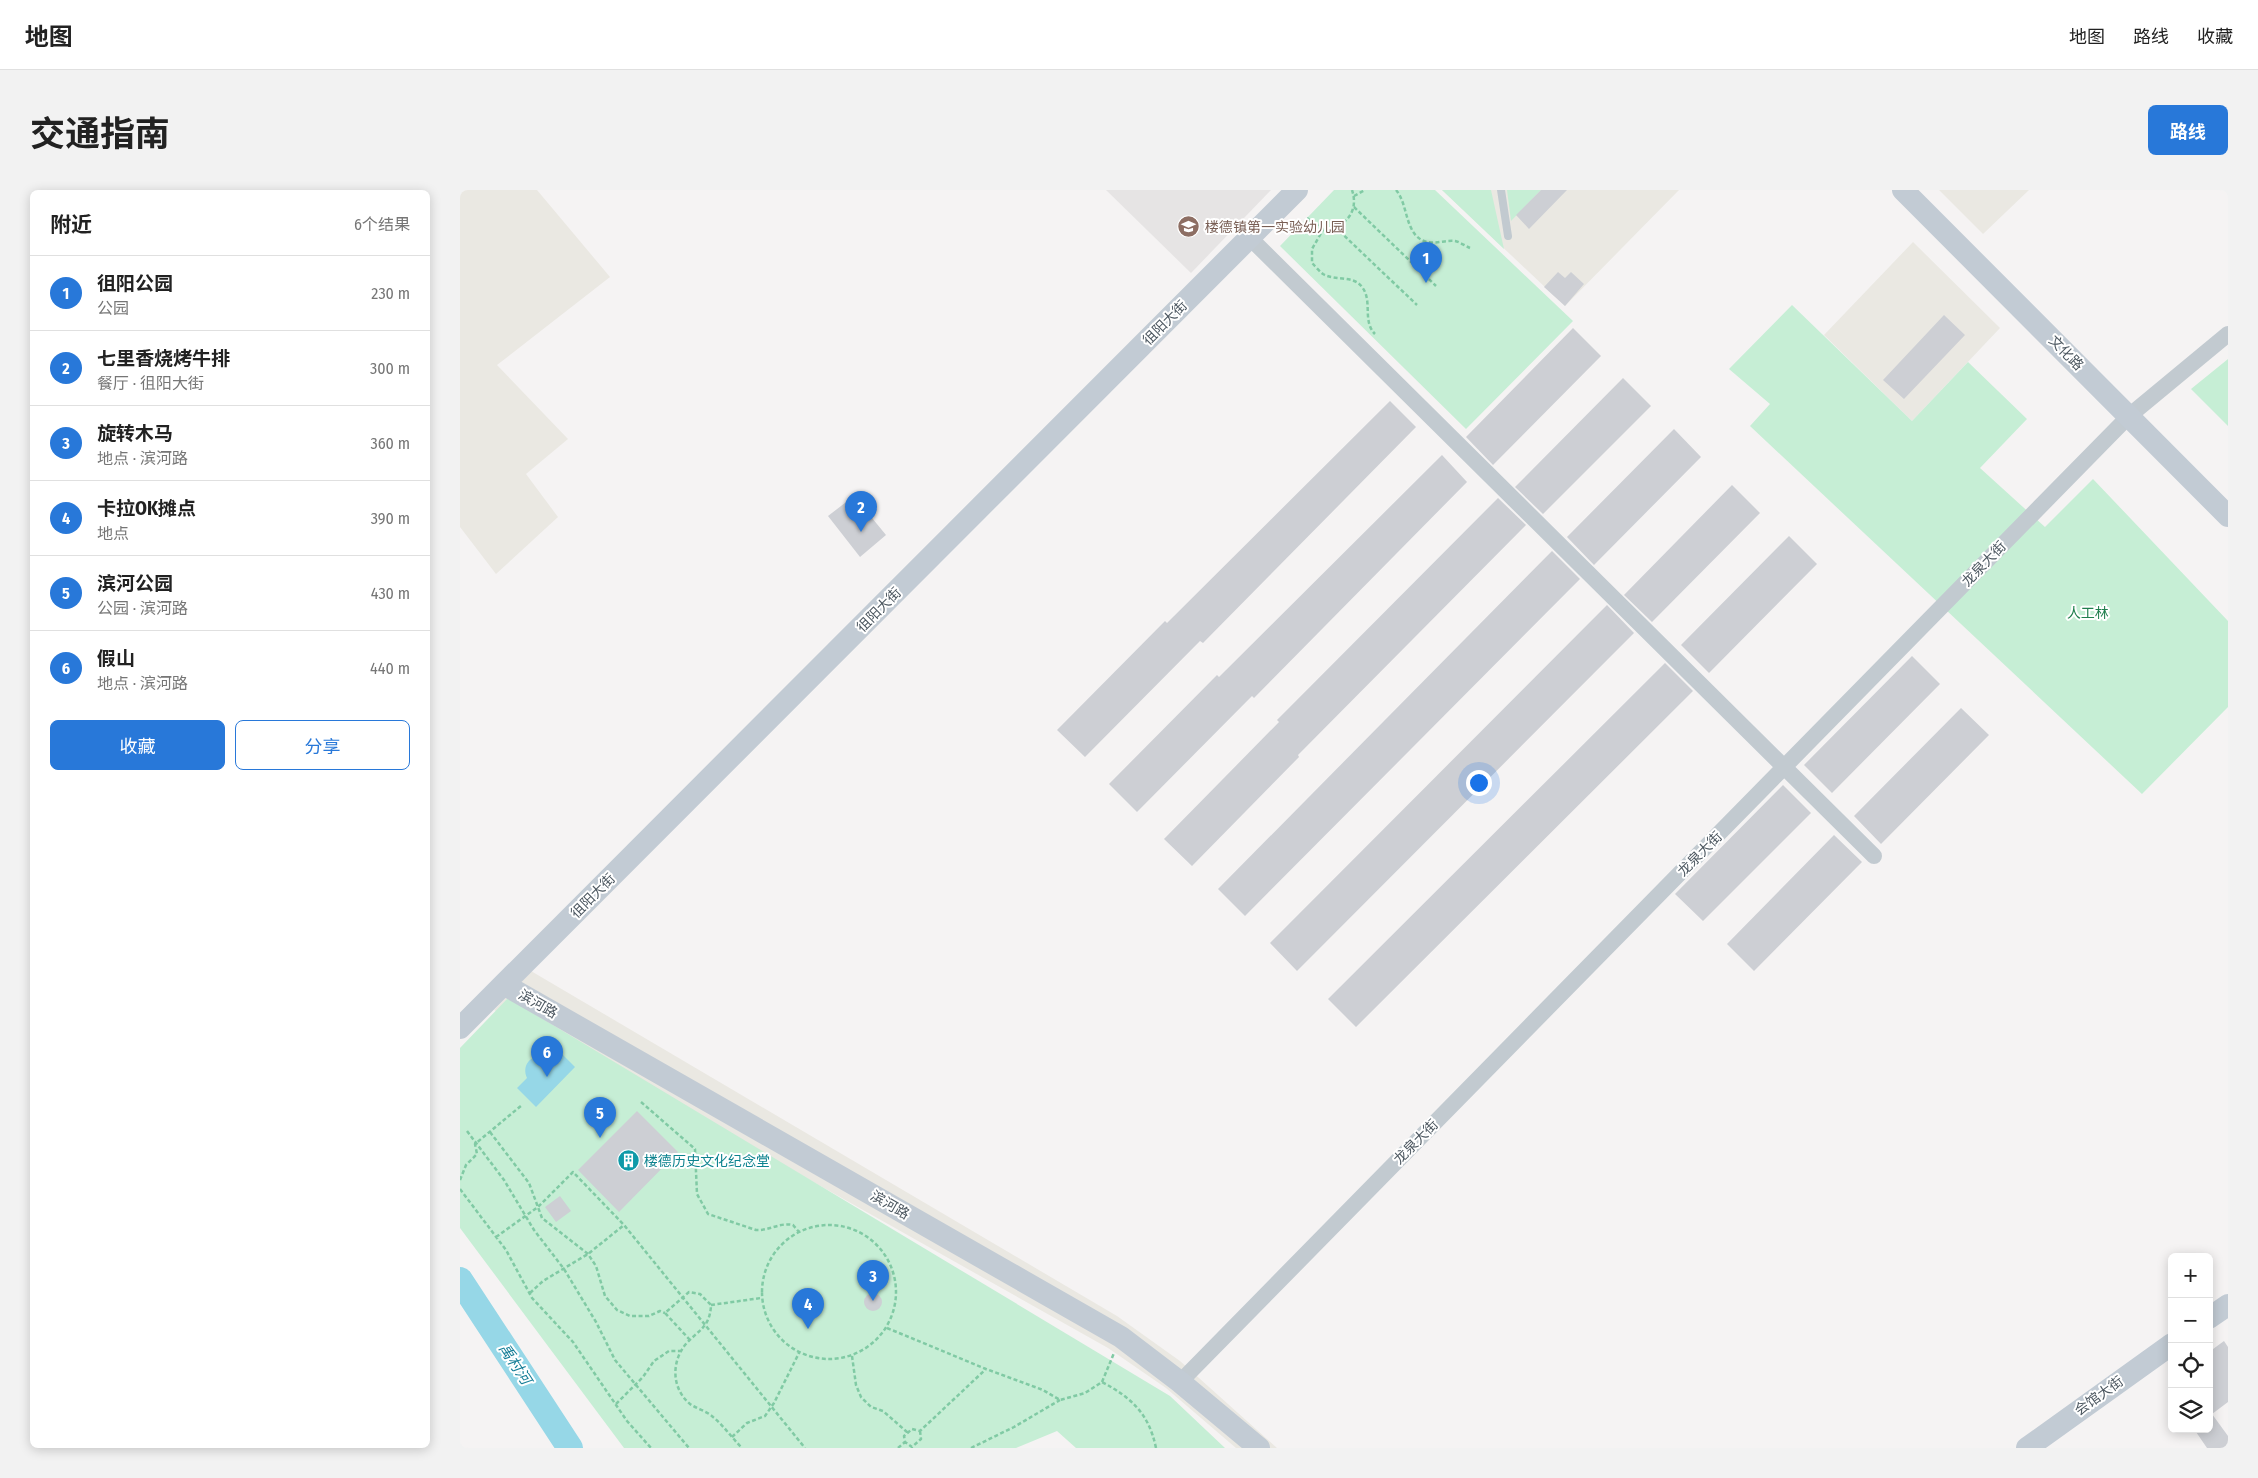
<!DOCTYPE html>
<html lang="zh">
<head>
<meta charset="utf-8">
<style>
	:root { --surface:#fff; --page:#f2f2f2; --text:#222; --muted:#767676; --line:#e0e0e0; --accent:#2878d9 }
	body { margin:0; font-family:"Fira Sans Condensed","Noto Sans SC",sans-serif; background:var(--page); color:var(--text) }
	.controls { position:absolute; right:15px; bottom:15px; display:grid; overflow:hidden; border-radius:8px; box-shadow:0 2px 12px #0003 }
	.controls button { width:45px; height:45px; display:grid; place-items:center; padding:0; border:0; border-bottom:1px solid var(--line); background:var(--surface); color:var(--text); font:25px sans-serif }
	.you { position:absolute; left:1018px; top:592px; width:18px; height:18px; margin:-12px; border:4px solid #fff; border-radius:50%; background:#1a73e8; box-shadow:0 0 0 8px #1a73e833 }
	.badge { display:grid; place-items:center; width:32px; height:32px; border-radius:50%; background:var(--accent); color:#fff; font-size:16px; font-weight:700 }
	.pin { position:absolute; translate:-50% -41px; filter:drop-shadow(0 1px 2px #0008) }
	.pin::after { content:''; position:absolute; top:26px; width:18px; height:15px; background:inherit; clip-path:polygon(0 0,100% 0,50% 100%) }
	.list { margin:0; padding:0; list-style:none }
	h2 { display:flex; justify-content:space-between; align-items:center; height:65px; margin:0; padding:0 20px; font-size:21px }
	h2 small { font-size:16px; font-weight:400; color:var(--muted) }
	.list li { display:grid; grid-template-columns:32px 1fr auto; gap:15px; align-items:center; box-sizing:border-box; height:75px; padding:0 20px; border-top:1px solid var(--line) }
	.list b { display:block; font-size:19px; white-space:nowrap }
	.list p { margin:0; font-size:16px; white-space:nowrap; color:var(--muted) }
	.list em { font-size:16px; font-style:normal; color:var(--muted) }
	.actions { display:flex; gap:10px; padding:15px 20px }
	.actions a { flex:1; padding:11px 0; border:1px solid var(--accent); border-radius:8px; text-align:center; font-size:18px; color:var(--accent) }
	.actions .main { background:var(--accent); color:#fff }
	.icon { flex:none; width:28px; height:28px; fill:none; stroke:currentColor; stroke-width:2; stroke-linecap:round; stroke-linejoin:round }
	.map { position:relative; flex:none; width:1768px; height:1258px; overflow:hidden; border-radius:8px }
	header { display:flex; align-items:center; gap:30px; box-sizing:border-box; height:70px; padding:0 25px; background:var(--surface); border-bottom:1px solid var(--line) }
	header strong { font-size:24px }
	nav { display:flex; gap:28px; margin-inline-start:auto; font-size:18px }
	.intro { display:flex; align-items:center; justify-content:space-between; box-sizing:border-box; height:120px; padding:0 30px }
	h1 { margin:0; font-size:35px }
	.button { padding:12px 22px; border-radius:8px; background:var(--accent); color:#fff; font-size:18px; font-weight:700 }
	main { display:flex; gap:30px; padding:0 30px }
	aside { flex:1; background:var(--surface); border-radius:8px; box-shadow:0 2px 12px #0003 }
	.map>svg:first-child { display:block }
	.commercial { fill:#eae8e2 }
	.education { fill:#e6e4e4 }
	.green { fill:#c6eed5 }
	.water { fill:#96d7e7 }
	.lines { fill:none; stroke-linecap:round; stroke-linejoin:round }
	.river { stroke:#96d7e7; stroke-width:26 }
	.building { fill:#cdcfd4 }
	.path { stroke:#80caa4; stroke-width:2.5; stroke-dasharray:4 2.5; stroke-linecap:butt }
	.lane { stroke:#c2cad0; stroke-width:8 }
	.street { stroke:#c2cad0; stroke-width:16 }
	.secondary { stroke:#c2cbd4; stroke-width:22 }
	.labels { text-anchor:middle; dominant-baseline:central; stroke-width:4; stroke-linejoin:round; paint-order:stroke }
	.education-label { font-size:14px; fill:#785e54; stroke:#fff; text-anchor:start }
	.street-label { font-size:14px; fill:#4b565f; stroke:#fff }
	.park-label { font-size:14px; fill:#1f7e4d; stroke:#fff }
	.culture-label { font-size:14px; fill:#0d838f; stroke:#fff; text-anchor:start }
	.water-label { font-size:15px; font-style:italic; fill:#167e97; stroke:#fff }
</style>
</head>
<body>
<header>
<strong>地图</strong>
<nav><a>地图</a><a>路线</a><a>收藏</a></nav>
</header>
<div class="intro"><h1>交通指南</h1><a class="button">路线</a></div>
<main>
<aside>
<h2>附近<small>6个结果</small></h2>
<ul class="list">
<li><span class="badge">1</span><div><b>徂阳公园</b><p>公园</p></div><em>230 m</em></li>
<li><span class="badge">2</span><div><b>七里香烧烤牛排</b><p>餐厅 · 徂阳大街</p></div><em>300 m</em></li>
<li><span class="badge">3</span><div><b>旋转木马</b><p>地点 · 滨河路</p></div><em>360 m</em></li>
<li><span class="badge">4</span><div><b>卡拉OK摊点</b><p>地点</p></div><em>390 m</em></li>
<li><span class="badge">5</span><div><b>滨河公园</b><p>公园 · 滨河路</p></div><em>430 m</em></li>
<li><span class="badge">6</span><div><b>假山</b><p>地点 · 滨河路</p></div><em>440 m</em></li>
</ul>
<div class="actions"><a class="main">收藏</a><a>分享</a></div>
</aside>
<div class="map">
<svg width="1768" height="1258" viewBox="0 0 1768 1258">
	<rect width="100%" height="100%" fill="#f5f3f3"/>
	<path class="commercial" d="M0,0H77L150,87L37,175L108,249L66,284L98,327L36,384L0,337Z
		M982,0H1219L1105,116Z
		M1479,0H1569L1523,44Z
		M1453,52L1540,138L1452,231L1364,145Z
		M71,781L657,1126L720,1171L817,1258H776L706,1198L648,1158L142,873L34,820Z"/>
	<path class="education" d="M646,0H811L731,83Z"/>
	<path class="green" d="M874,0H975L1113,131L1006,239L820,56Z
		M982,0H1031L1044,59Z
		M1047,0H1081L1051,31Z
		M1332,115L1452,231L1508,172L1567,229L1520,278L1585,337L1633,289L1768,431V517L1682,604L1290,236L1310,214L1269,179Z
		M1768,169V236L1731,199Z
		M48,808L710,1206L765,1258H616L597,1241L556,1258H164L0,1038V858Z"/>
	<path class="water" d="M96,858L115,877L76,917L57,898L67,888C61,874 72,863 87,867Z"/>
	<g class="lines">
		<path class="river" d="M0,1090L110,1258"/>
	</g>
	<path class="building" d="M1081,0H1107L1069,39L1056,25Z
		M1098,82L1105,88L1111,82L1124,94L1105,116L1084,97Z
		M1484,125L1505,145L1444,209L1423,190Z
		M1113,138L1141,166L1033,275L1006,247Z
		M1163,188L1191,216L1083,324L1055,297Z
		M930,211L956,237L743,453L740,451L625,567L597,540L705,431L707,433Z
		M1214,239L1241,267L1134,375L1107,347Z
		M982,265L1007,292L794,508L792,506L677,622L649,594L757,485L759,487Z
		M1272,295L1300,323L1192,432L1164,405Z
		M394,306L426,345L400,367L368,326Z
		M1038,308L1066,335L838,565L839,567L732,676L704,649L819,532L817,530Z
		M1329,346L1357,374L1249,483L1221,455Z
		M1092,361L1120,389L785,726L758,699Z
		M1147,415L1174,443L837,781L810,753Z
		M1452,466L1480,494L1372,603L1344,575Z
		M1205,473L1233,501L896,837L868,809Z
		M1501,518L1529,545L1421,654L1394,626Z
		M1323,595L1351,623L1243,731L1215,704Z
		M1374,645L1402,672L1294,781L1267,754Z
		M177,921L218,962L159,1022L118,980Z
		M100,1006L111,1021L96,1032L85,1017Z
		M404 1112a9 9 0 1 1 18 0a9 9 0 1 1-18 0Z
		M1764,1151L1768,1157V1212L1752,1224L1768,1246V1258H1747L1734,1239H1749V1162Z"/>
	<g class="lines">
		<path class="path" d="M936,0C949,15 944,46 967,52C976,54 986,50 995,51C1000,52 1005,56 1010,58
			M894,6L905,0
			M894,17L976,96
			M847,28C872,49 902,29 892,0
			M875,37L957,115
			M864,38L852,59V73C855,76 859,81 863,84C874,91 894,85 902,97C913,111 902,131 915,144
			M181,912L235,959L237,1004L248,1024L296,1040C309,1041 320,1032 333,1035L339,1042
			M7,941L44,990L74,1040L104,1079L136,1132L155,1170L229,1258
			M30,942L69,993L82,1028L128,1064L136,1076L145,1106L157,1120L170,1126H189L200,1121L205,1123
			M0,990L6,975L17,964L15,954L62,915
			M0,999L46,1060L72,1108L113,1152L167,1231L191,1258
			M302 1102a67 67 0 1 1 134 0a67 67 0 1 1-134 0Z
			M36,1047L78,1017L113,982L164,1035L345,1258
			M70,1103L83,1091L128,1064L164,1035
			M251,1115L301,1108
			M427,1138L526,1179L583,1200L600,1210L625,1203L642,1192C672,1208 689,1224 696,1258
			M230,1150L205,1123L229,1102L240,1104L251,1115C250,1138 238,1140 225,1155C211,1173 212,1199 230,1214C237,1219 247,1221 253,1227C264,1236 272,1248 282,1258
			M392,1166L396,1195L401,1207L411,1217L423,1221L447,1242
			M642,1192L654,1163
			M156,1214L183,1187L194,1171L209,1161H222
			M460,1241L461,1249L452,1257L445,1252L444,1246L452,1239L460,1241L526,1179
			M272,1247L287,1233L305,1226L314,1213L339,1163
			M438,1258L445,1252
			M511,1258L554,1237L600,1210"/>
		<path class="lane" d="M1041,0L1048,46"/>
		<path class="street" d="M790,48L1414,666
			M720,1192L1669,226L1768,144"/>
		<path class="secondary" d="M1443,0L1768,326
			M45,795L661,1147L720,1192L799,1258
			M0,838L837,0
			M1749,1128L1768,1115
			M1567,1258L1712,1154"/>
	</g>
	<defs>
		<symbol id="school-disc" viewBox="-11 -11 22 22"><circle r="9.5" fill="#8d6e63" stroke="#fff"/><path d="M0-5L7-2L0 1L-7-2ZM-4 1L0 2.5L4 1V4Q0 6-4 4Z" fill="#fff"/></symbol>
		<symbol id="building-disc" viewBox="-11 -11 22 22"><circle r="9.5" fill="#0f9aa8" stroke="#fff"/><path d="M-4-6H4V6H1V3H-1V6H-4ZM-2.5-4.3h1.7v1.8h-1.7ZM.8-4.3h1.7v1.8H.8ZM-2.5-1h1.7V.8h-1.7ZM.8-1h1.7V.8H.8Z" fill="#fff"/></symbol>
	</defs>
	<g fill-rule="evenodd">
		<use href="#school-disc" x="716" y="24" width="25" height="25"/>
		<use href="#building-disc" x="156" y="958" width="25" height="25"/>
	</g>
	<g class="labels">
		<g class="education-label">
			<text x="745" y="37">楼德镇第一实验幼儿园</text>
		</g>
		<g class="street-label">
			<text transform="translate(705 133) rotate(-45)">徂阳大街</text>
			<text transform="translate(1606 163) rotate(45)">文化路</text>
			<text transform="translate(1524 374) rotate(-46)">龙泉大街</text>
			<text transform="translate(419 420) rotate(-45)">徂阳大街</text>
			<text transform="translate(1240 664) rotate(-45)">龙泉大街</text>
			<text transform="translate(133 706) rotate(-45)">徂阳大街</text>
			<text transform="translate(78 814) rotate(30)">滨河路</text>
			<text transform="translate(956 952) rotate(-45)">龙泉大街</text>
			<text transform="translate(430 1015) rotate(30)">滨河路</text>
			<text transform="translate(1639 1206) rotate(-36)">会馆大街</text>
		</g>
		<g class="park-label">
			<text x="1628" y="423">人工林</text>
		</g>
		<g class="culture-label">
			<text x="184" y="971">楼德历史文化纪念堂</text>
		</g>
		<g class="water-label">
			<text transform="translate(55 1174) rotate(57)">禹村河</text>
		</g>
	</g>
</svg>
<div class="controls">
<button>+</button>
<button>−</button>
<button><svg class="icon" aria-label="locate" viewBox="0 0 24 24"><circle cx="12" cy="12" r="6"/><path d="M12 2v4M12 18v4M2 12h4M18 12h4"/></svg></button>
<button><svg class="icon" aria-label="layers" viewBox="0 0 24 24"><path d="M12 4l9 5-9 5-9-5zM3 14l9 5 9-5"/></svg></button>
</div>
<div class="you"></div>
<div class="pin badge" style="left:966px;top:93px">1</div>
<div class="pin badge" style="left:401px;top:342px">2</div>
<div class="pin badge" style="left:413px;top:1111px">3</div>
<div class="pin badge" style="left:348px;top:1139px">4</div>
<div class="pin badge" style="left:140px;top:948px">5</div>
<div class="pin badge" style="left:87px;top:887px">6</div>
</div>
</main>
</body>
</html>
